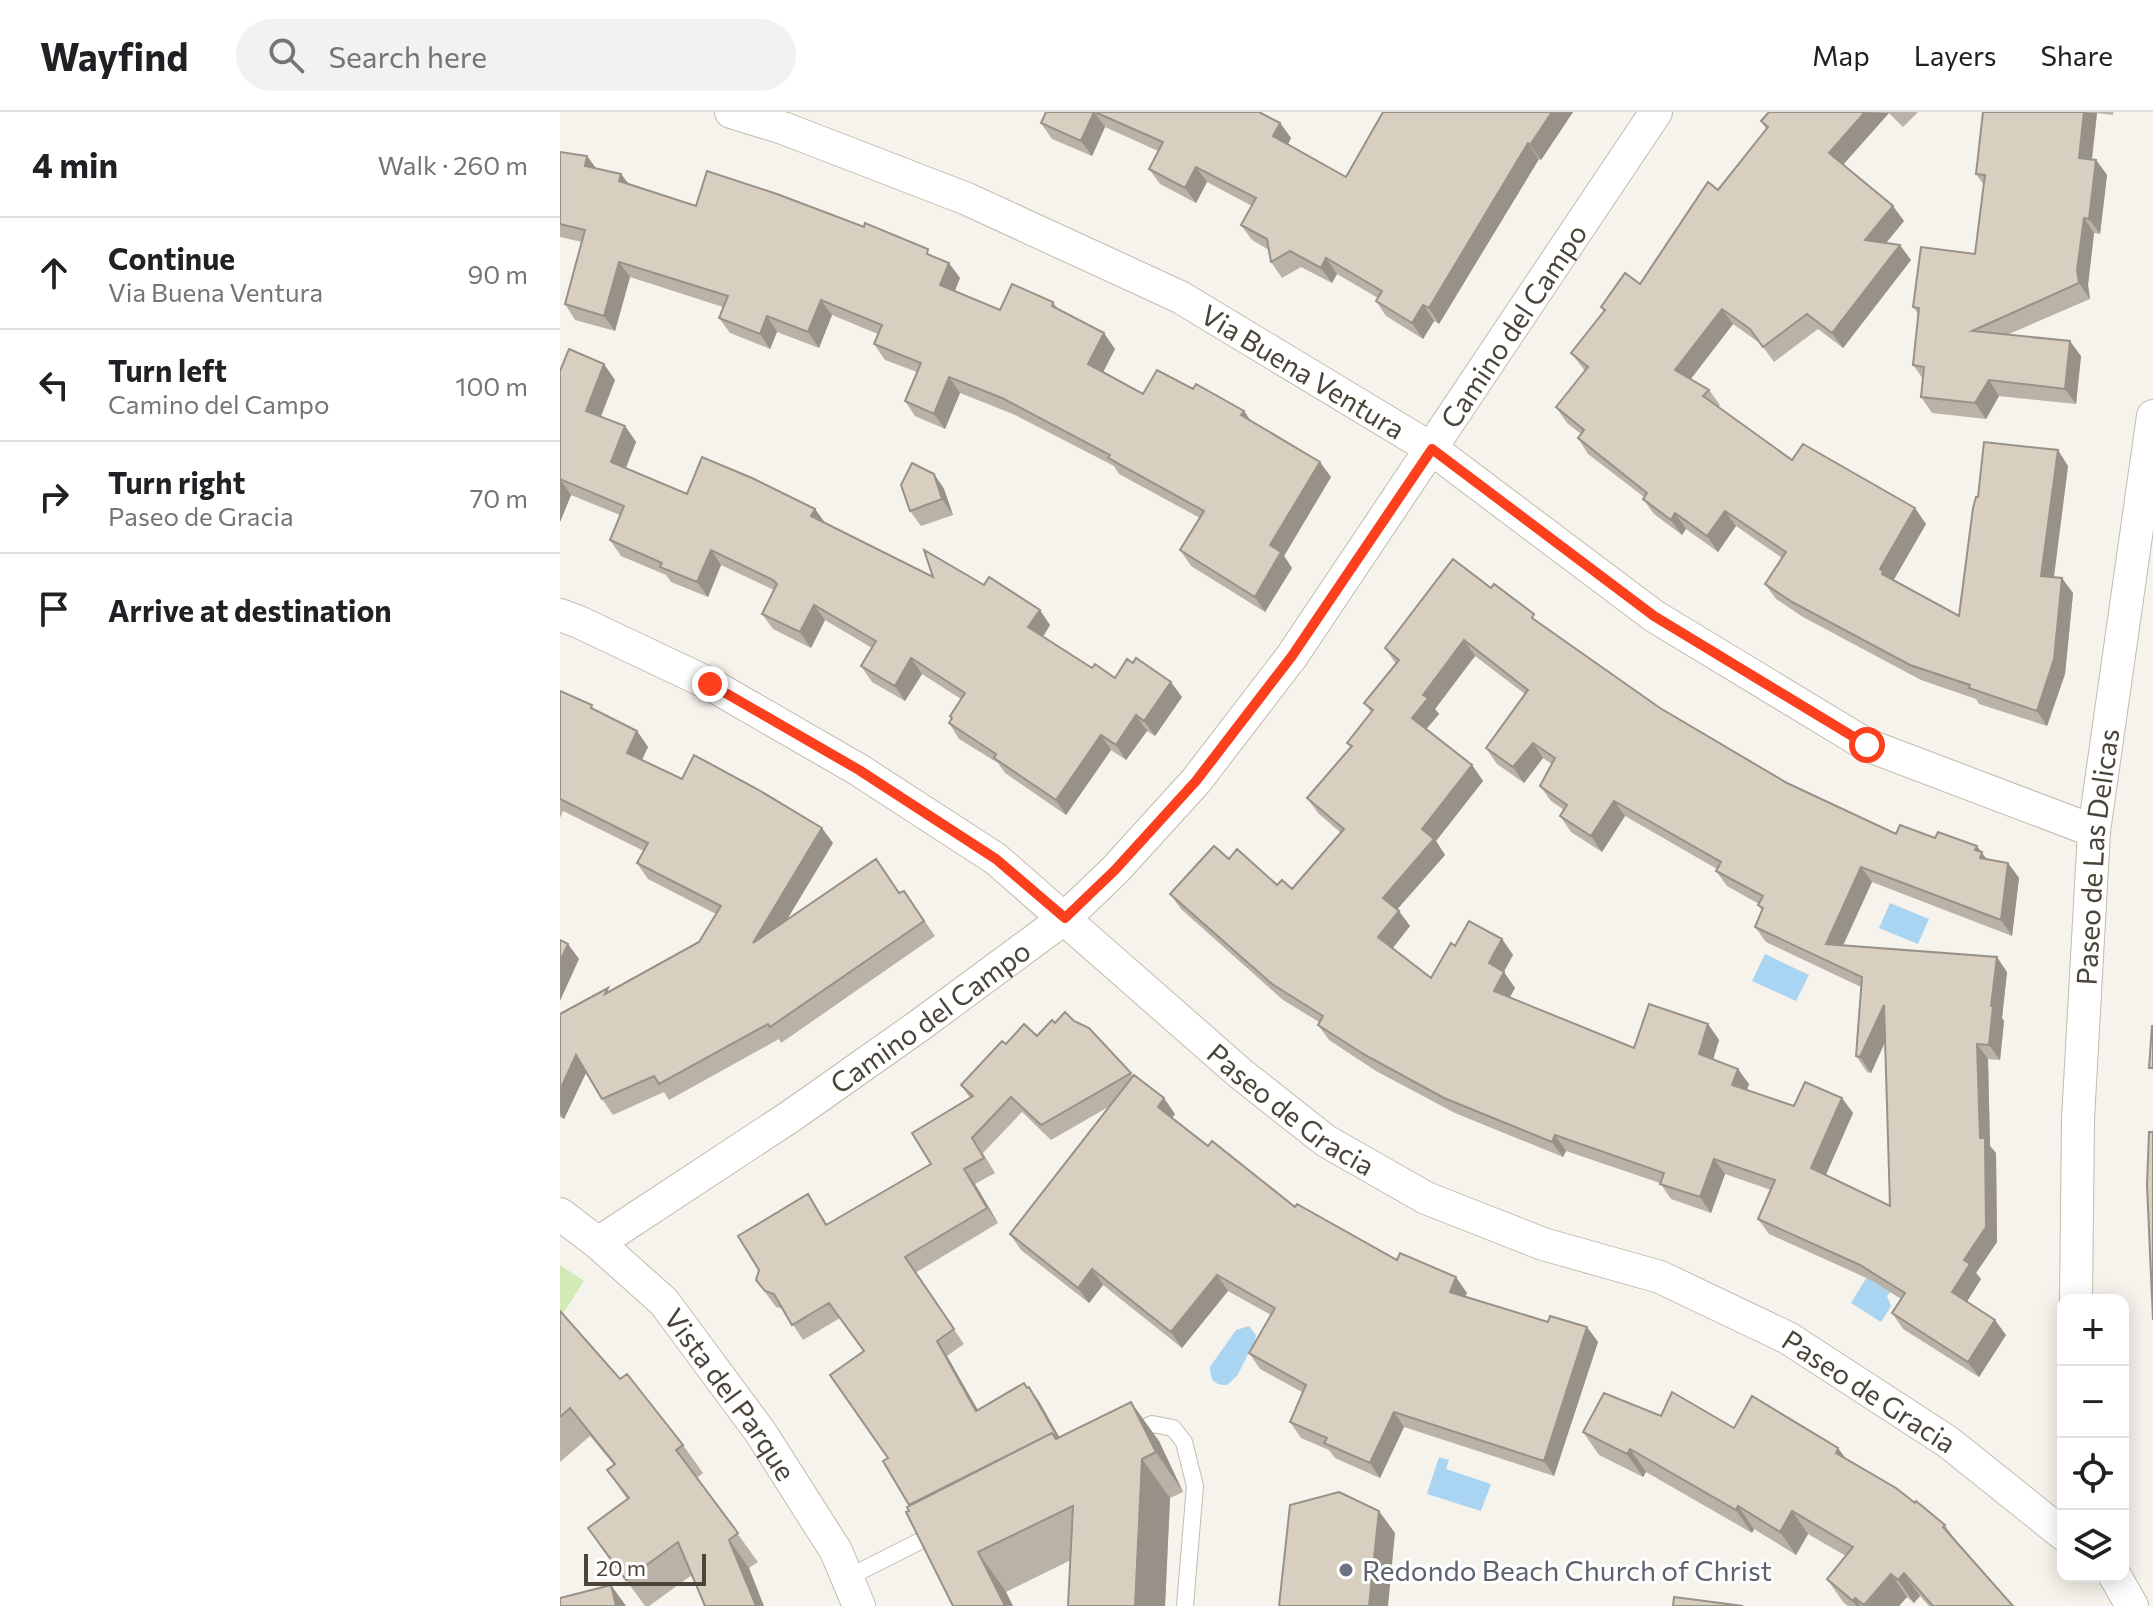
<!DOCTYPE html>
<html lang="en">
<head>
<meta charset="utf-8">
<style>
	:root { --surface:#fff; --page:#f2f2f2; --text:#202124; --muted:#757577; --line:#e0e0e0 }
	body { margin:0; font-family:Commissioner,sans-serif; background:var(--page); color:var(--text) }
	.controls { position:absolute; right:24px; bottom:24px; display:grid; overflow:hidden; border-radius:16px; box-shadow:0 4px 20px #0003 }
	.controls button { width:72px; height:72px; display:grid; place-items:center; padding:0; border:0; border-bottom:2px solid var(--line); background:var(--surface); color:var(--text); font:40px sans-serif }
	.scale { position:absolute; left:24px; bottom:20px; width:122px; box-sizing:border-box; padding-left:8px; border:4px solid #4b4439; border-top:0; font-size:22px; line-height:28px; white-space:nowrap; color:#4b4439; -webkit-text-stroke:6px #fff; paint-order:stroke }
	.stop { position:absolute; width:24px; height:24px; margin:-18px; border:6px solid #fc3f1d; border-radius:50%; background:#fff }
	.stop.end { background:#fc3f1d; border-color:#fff; box-shadow:0 2px 8px #0008 }
	.list { margin:0; padding:0; list-style:none }
	h2 { display:flex; justify-content:space-between; align-items:center; height:104px; margin:0; padding:0 32px; font-size:34px }
	h2 small { font-size:26px; font-weight:400; color:var(--muted) }
	.list li { display:grid; grid-template-columns:52px 1fr auto; gap:24px; align-items:center; box-sizing:border-box; height:112px; padding:0 32px; border-top:2px solid var(--line) }
	.list b { display:block; font-size:30px; white-space:nowrap }
	.list p { margin:0; font-size:26px; white-space:nowrap; color:var(--muted) }
	.list em { font-size:26px; font-style:normal; color:var(--muted) }
	.icon { flex:none; width:44px; height:44px; fill:none; stroke:currentColor; stroke-width:2; stroke-linecap:round; stroke-linejoin:round }
	.map { position:relative; flex:none; width:1593px; height:1494px; overflow:hidden }
	header { display:flex; align-items:center; gap:48px; box-sizing:border-box; height:112px; padding:0 40px; background:var(--surface); border-bottom:2px solid var(--line) }
	header strong { font-size:38px }
	nav { display:flex; gap:44px; margin-inline-start:auto; font-size:28px }
	.search { width:560px; height:72px; background:var(--page); display:flex; align-items:center; gap:20px; box-sizing:border-box; padding:0 28px; border-radius:44px; color:var(--muted); font-size:30px }
	main { display:flex }
	aside { flex:1; background:var(--surface) }
	.map>svg:first-child { display:block }
	.green { fill:#d2eab5 }
	.water { fill:#a9d4f2 }
	.lines { fill:none; stroke-linecap:round; stroke-linejoin:round }
	.service-casing { stroke:#c2bbae; stroke-width:18 }
	.minor-casing { stroke:#c2bbae; stroke-width:34 }
	.service { stroke:#fff; stroke-width:16 }
	.minor { stroke:#fff; stroke-width:32 }
	.wall { fill:#bab2a6; fill-rule:evenodd }
	.shaded-wall { fill:#979187 }
	.building { fill:#d8cfc1; stroke:#979187; stroke-width:2; fill-rule:evenodd }
	.route { stroke:#fc3f1d; stroke-width:10 }
	.worship-dot { fill:#6b7280; stroke:#fff; stroke-width:3 }
	.labels { text-anchor:middle; dominant-baseline:central; stroke-width:6; stroke-linejoin:round; paint-order:stroke }
	.street-label { font-size:28px; fill:#4b4439; stroke:#fff }
	.worship-label { font-size:28px; fill:#5b616d; stroke:#fff; text-anchor:start }
</style>
</head>
<body>
<header>
<strong>Wayfind</strong>
<div class="search"><svg class="icon" aria-label="search" viewBox="0 0 24 24"><circle cx="10" cy="10" r="6"/><path d="M15 15l6 6"/></svg>Search here</div>
<nav><a>Map</a><a>Layers</a><a>Share</a></nav>
</header>
<main>
<aside>
<h2>4 min<small>Walk · 260 m</small></h2>
<ul class="list">
<li><svg class="icon" aria-label="ahead" viewBox="0 0 24 24"><path d="M12 20V5M6 11l6-6 6 6"/></svg><div><b>Continue</b><p>Via Buena Ventura</p></div><em>90 m</em></li>
<li><svg class="icon" aria-label="left" viewBox="0 0 24 24"><path d="M17 20v-9H6M10 6l-5 5 5 5"/></svg><div><b>Turn left</b><p>Camino del Campo</p></div><em>100 m</em></li>
<li><svg class="icon" aria-label="right" viewBox="0 0 24 24"><path d="M7 20v-9h11M14 6l5 5-5 5"/></svg><div><b>Turn right</b><p>Paseo de Gracia</p></div><em>70 m</em></li>
<li><svg class="icon" aria-label="arrive" viewBox="0 0 24 24"><path d="M6 21V4h12l-3 4 3 4H6"/></svg><div><b>Arrive at destination</b></div></li>
</ul>
</aside>
<div class="map">
<svg width="1593" height="1494" viewBox="0 0 1593 1494">
	<rect width="100%" height="100%" fill="#f6f3ec"/>
	<path class="green" d="M0,1153L24,1169L0,1206Z"/>
	<path class="water" d="M1330,791L1369,807L1358,832L1319,816Z
		M1205,842L1249,863L1236,889L1192,869Z
		M1327,1132L1336,1173L1327,1184L1331,1194L1321,1210L1291,1191Z
		M689,1214L696,1223L695,1229L677,1264L667,1273C654,1274 650,1267 650,1255L676,1218Z
		M879,1345L889,1348L886,1357L931,1372L921,1399L867,1382Z"/>
	<g class="lines">
		<defs>
			<path id="service" d="M571,1323L592,1312L613,1316L624,1330L635,1374L625,1494
				M287,1466L378,1420"/>
			<g id="minor">
				<path id="s1" d="M171,0L223,16L407,87L620,185L872,337L1094,504L1307,633L1534,719"/>
				<path id="s2" d="M0,503L19,510L150,572L299,658L436,747L681,962L766,1029L866,1086L983,1132L1100,1165L1228,1226L1388,1330L1503,1422"/>
				<path id="s3" d="M0,1102L38,1131L104,1190L201,1321L276,1439L299,1494"/>
				<path id="s4" d="M38,1131L231,1004L360,913L505,806L555,758L636,669L732,544L1096,0"/>
				<path id="s5" d="M1516,1188L1518,1007L1534,719L1593,304"/>
				<path d="M1555,1464L1572,1494"/>
			</g>
		</defs>
		<use href="#service" class="service-casing"/>
		<use href="#minor" class="minor-casing"/>
		<use href="#service" class="service"/>
		<use href="#minor" class="minor"/>
	</g>
	<path class="wall" d="M486,0H699L720,11L731,26L728,32L786,65L823,0H1013L981,48L979,47L879,212L874,209L863,227L826,204L816,189L818,186L777,162L772,171L741,155L722,166L711,150L709,138L692,128L681,113L692,94L647,70L636,91L600,72L589,57L598,39L545,15L532,44L492,27L481,11Z
		M1209,0H1358L1343,15L1329,1L1283,53L1344,109L1326,131L1351,148L1283,236L1258,217L1214,250L1201,232L1173,212L1131,267L1149,278L1160,293L1158,295L1232,348L1366,412L1333,468L1399,504L1418,385L1508,354L1494,465L1513,481L1505,562L1487,614L1419,592L1416,587L1361,568L1243,505L1216,487L1205,472L1222,446L1176,414L1158,440L1126,417L1122,423L1094,402L1083,387L1084,385L1028,342L1018,326L1021,322L1007,311L996,295L1025,259L1011,241L1044,200L1041,195L1080,172L1206,17L1201,9Z
		M1423,0H1553V3L1537,1L1532,48H1536L1547,63L1540,122L1534,121L1528,173L1530,187L1449,222L1521,244L1516,292L1439,284L1426,307L1372,301L1361,285L1363,267L1353,253L1358,202L1353,195L1415,142L1424,73L1416,62Z
		M0,40L27,44L36,56L61,62L68,71L136,94L374,145L400,166L394,179L440,198L493,190L498,197L555,237L543,260L583,282L633,277L684,299L691,309L771,365L724,444L732,456L705,500L631,454L620,438L640,406L559,362L554,354L453,302L400,281L385,317L355,304L345,289L357,260L325,248L314,232L318,222L272,203L259,236L217,220L210,237L170,221L159,206L163,195L70,165L55,219L15,208L5,192L22,130L0,125Z
		M0,259L55,268L41,305L65,314L76,330L66,356L127,382L255,397L265,412L373,465L490,513L483,525L532,556L555,566L622,585L595,624L587,619L566,648L551,638L506,703L445,661L438,651L399,627L389,611L392,607L390,604L401,587L362,562L345,589L312,570L301,554L312,536L265,508L251,536L213,517L202,502L214,478L161,453L148,485L111,470L106,463L61,444L50,428L60,403L11,383L0,410Z
		M374,362L384,377L393,403L361,414L350,399Z
		M931,476L1100,596L1227,671L1336,722L1375,726L1421,740L1427,747L1448,751L1459,766L1452,824L1312,770L1283,834L1447,860L1442,906L1444,909L1440,948L1428,947L1430,1034L1436,1041L1437,1130L1416,1161L1421,1167L1406,1190L1446,1223L1419,1265L1343,1217L1332,1201L1341,1187L1311,1168L1209,1122L1198,1107L1211,1078L1165,1062L1151,1101L1111,1087L1100,1071L1006,1039L1003,1045L895,1001L816,959L769,928L758,913L759,910L723,888L621,797L610,782L669,747L717,773L732,777L781,721L758,701L747,686L790,635L787,631L811,600L804,591L836,552L825,536ZM915,544L965,582L926,636L937,652L964,671L983,646L992,652L980,674L991,689L1004,698L1000,704L1011,720L1042,740L1065,704L1157,757L1156,759L1167,774L1199,792L1198,793L1202,799L1195,815L1206,830L1301,875L1296,944L1307,960L1311,961L1325,930L1330,1094L1266,1063L1293,1001L1282,986L1234,994L1187,978L1189,972L1153,947L1159,928L1148,912L1074,936L950,885L955,876L943,860L953,843L942,827L895,834L871,866L832,836L850,814L837,797L885,743L876,729L923,669L912,653L866,617L879,602L875,597Z
		M0,579L77,619L88,635L82,648L122,667L273,731L227,807L339,781L344,779L375,824L221,931L219,927L109,988L104,980L53,1003L42,987L26,960L4,1007L0,1005V902L50,879L139,830L156,802L88,767L77,751L84,739L3,699L0,706Z
		M477,924L571,961L573,965L615,1002L612,1006L648,1034L735,1095L837,1148L907,1181L905,1184L988,1210L1027,1215L1038,1230L994,1364L844,1315L820,1366L775,1346L769,1338L741,1326L730,1310L742,1280L700,1257L689,1241L711,1203L668,1179L622,1236L543,1173L529,1191L461,1138L450,1122L550,994L491,1028L462,1000L423,1041L435,1061L415,1072L438,1111L355,1161L404,1232L387,1244L417,1298L469,1275L480,1291L499,1325L599,1329L623,1380L610,1386L605,1494H508L511,1448L446,1480L453,1494H393L349,1399V1393L328,1346L303,1239L280,1206L243,1228L223,1197L216,1195L196,1168L199,1158L248,1082L267,1112L371,1052L410,986L401,973L446,932Z
		M0,1199L60,1267L123,1333L143,1361L137,1366L198,1450L189,1456L132,1463L89,1494H85L28,1416L67,1387L47,1358L54,1353L30,1324L0,1350Z
		M1101,1304L1174,1316L1286,1346L1355,1391L1385,1413L1396,1429L1453,1494H1369L1360,1484L1354,1491L1347,1485L1339,1494H1288L1283,1490L1267,1467L1286,1444L1248,1422L1236,1443L1194,1417L1192,1421L1086,1360L1083,1365L1039,1343L1023,1320Z"/>
	<path class="shaded-wall" d="M534,0L545,15L532,44L521,29Z
		M992,0H1013L981,48L970,33Z
		M1305,0L1329,1L1279,57L1269,41Z
		M1524,0L1537,1L1530,62L1519,46Z
		M720,11L731,26L724,40L713,24Z
		M968,31L979,47L879,212L869,196Z
		M27,44L38,59L25,54Z
		M1536,48L1547,63L1540,122L1529,107Z
		M636,55L647,70L636,91L625,76Z
		M61,62L72,77L59,69Z
		M1333,94L1344,109L1316,143L1305,128Z
		M1524,106L1534,121L1528,173L1530,187L1519,171L1517,158Z
		M1340,133L1351,148L1283,236L1272,221Z
		M766,146L777,162L772,171L761,156Z
		M59,150L70,165L55,219L44,204Z
		M389,151L400,166L391,189L380,173Z
		M261,188L272,203L259,236L248,220Z
		M863,193L874,209L863,227L852,211Z
		M1162,197L1173,212L1126,273L1115,258Z
		M207,204L217,220L210,237L200,222Z
		M544,221L555,237L539,268L528,252Z
		M1510,229L1521,244L1516,292L1505,277Z
		M44,252L55,268L37,314L26,299Z
		M389,265L400,281L385,317L374,302Z
		M1429,268L1439,284L1426,307L1415,291Z
		M684,299L694,314L681,303Z
		M65,314L76,330L62,365L51,350Z
		M1498,338L1508,354L1492,479L1481,464Z
		M760,350L771,365L724,444L732,456L705,500L695,485L710,433Z
		M374,362L384,377L393,403L382,387Z
		M0,367L11,383L0,410Z
		M1355,396L1366,412L1332,471L1333,478L1320,457Z
		M255,397L266,412L251,404Z
		M1165,399L1176,414L1158,440L1147,424Z
		M1115,401L1126,417L1122,423L1111,408Z
		M151,438L161,453L148,485L137,470Z
		M1502,466L1513,481L1505,562L1487,614L1477,599Z
		M254,493L265,508L251,536L240,520Z
		M480,498L490,513L479,530L468,515Z
		M904,528L915,544L875,597L879,602L863,621L852,606L863,583Z
		M351,546L362,562L345,589L335,574Z
		M611,570L622,585L595,624L584,609Z
		M576,603L587,619L566,648L556,633Z
		M77,619L88,635L78,656L67,641Z
		M541,623L551,638L506,703L496,688Z
		M973,631L983,646L964,671L953,655Z
		M912,653L923,669L876,729L885,743L834,801L823,786L862,717Z
		M1054,689L1065,704L1042,740L1031,724Z
		M262,716L273,731L204,846L193,831Z
		M1417,734L1433,756L1431,762L1415,738Z
		M1448,751L1459,766L1452,824L1441,808Z
		M1301,755L1312,770L1276,848L1266,832Z
		M839,799L850,814L829,841L818,825Z
		M942,827L953,843L940,867L929,851Z
		M8,832L19,847L0,889V849Z
		M1437,845L1447,860L1442,906L1444,909L1440,948L1429,933L1431,894Z
		M944,860L955,876L945,894L934,879Z
		M1324,893L1335,908L1311,961L1300,945Z
		M1148,912L1159,928L1150,958L1139,942Z
		M1417,932L1428,947L1430,1034L1436,1041L1437,1130L1416,1161L1421,1167L1403,1196L1392,1180L1404,1148L1420,1026Z
		M16,943L27,959L4,1007L0,1001V978Z
		M1178,957L1189,972L1183,988L1172,973Z
		M604,986L615,1002L609,1010L598,995Z
		M1282,986L1293,1001L1262,1071L1251,1056Z
		M995,1023L1006,1039L1003,1045L992,1030Z
		M1154,1047L1165,1062L1151,1101L1140,1085Z
		M404,1057L415,1072L438,1111L427,1096Z
		M532,1157L543,1173L529,1191L518,1176Z
		M657,1163L668,1179L622,1236L611,1220Z
		M896,1165L907,1181L901,1195L890,1180Z
		M1435,1208L1446,1223L1419,1265L1408,1250Z
		M1027,1215L1038,1230L994,1364L984,1349Z
		M377,1229L387,1244L427,1314L416,1299Z
		M469,1275L480,1291L509,1342L498,1326Z
		M571,1290L599,1329L623,1380L596,1340Z
		M834,1300L844,1315L820,1366L810,1351Z
		M1278,1336L1295,1359L1276,1341Z
		M1070,1337L1086,1360L1083,1365L1067,1342Z
		M582,1347L610,1386L605,1494H575Z
		M1178,1394L1194,1417L1192,1421L1176,1398Z
		M819,1399L835,1421L828,1494H809Z
		M1232,1399L1248,1422L1236,1443L1220,1420Z
		M169,1428L189,1456L204,1494H196Z
		M418,1440L446,1480L453,1494H445Z
		M1344,1461L1360,1484L1354,1491L1338,1468Z
		M1331,1462L1347,1485L1339,1494H1305Z
		M51,1473L66,1494H56Z
		M1295,1486L1301,1494H1296L1293,1489Z"/>
	<path class="building" d="M486,0H534L521,29L481,11Z
		M535,0H699L720,11L713,24L786,65L823,0H992L970,33L968,31L869,196L863,193L852,211L816,189L822,179L766,146L761,156L730,139L711,150L707,127L681,113L696,86L636,55L625,76L589,57L603,30Z
		M1209,0H1305L1269,41L1333,94L1305,128L1340,133L1272,221L1247,202L1203,235L1190,217L1162,197L1115,258L1149,278L1143,284L1232,348L1243,332L1355,396L1320,457L1323,459L1322,462L1399,504L1413,396L1416,385H1418L1424,330L1498,338L1481,464L1502,466L1494,547L1477,599L1409,576L1410,573L1350,553L1232,490L1205,472L1226,440L1165,399L1147,424L1115,401L1111,408L1083,387L1087,381L1018,326L1024,318L996,295L1028,255L1011,241L1045,198L1041,195L1065,161L1080,172L1148,70L1158,78L1208,15L1201,9Z
		M1423,0H1524L1519,46L1536,48L1529,107L1524,106L1517,158L1519,171L1412,219L1510,229L1505,277L1429,268L1415,291L1361,285L1364,255L1353,253L1359,196L1353,195L1361,135L1415,142L1425,63L1416,62Z
		M0,40L27,44L25,54L61,62L59,69L136,94L147,59L217,82L304,115L305,111L368,137L367,142L389,151L380,173L440,198L452,172L493,190L492,194L544,221L528,252L583,282L597,258L633,277L636,272L684,299L681,303L760,350L710,433L721,440L695,485L620,438L644,399L548,346L550,343L442,286L389,265L374,302L345,289L361,251L314,232L322,213L261,188L248,220L207,204L200,222L159,206L168,184L59,150L44,204L5,192L25,118L0,112Z
		M9,237L44,252L26,299L65,314L51,350L127,382L142,345L192,366L255,397L251,404L373,465L364,438L424,473L429,465L480,498L468,515L532,556L535,552L555,566L567,547L573,551L576,546L611,570L584,609L576,603L556,633L541,623L496,688L434,646L436,642L389,611L392,606L390,604L405,581L351,546L335,574L301,554L316,529L254,493L240,520L202,502L217,472L213,468L151,438L137,470L100,455L102,451L50,428L64,394L0,367V368V259Z
		M352,351L374,362L382,387L350,399L341,373Z
		M893,447L931,476L934,472L974,502L972,506L1100,596L1227,671L1336,722L1340,713L1375,726L1378,720L1417,734L1415,738L1422,740L1420,746L1448,751L1441,808L1301,755L1266,832L1437,845L1431,894H1433L1429,933L1417,932L1420,1026H1425L1426,1115L1404,1148L1410,1152L1392,1180L1435,1208L1408,1250L1332,1201L1345,1181L1300,1153L1198,1107L1215,1068L1154,1047L1140,1085L1100,1072L1104,1061L995,1023L992,1030L884,986L805,943L758,913L763,904L712,872L610,782L654,734L669,747L677,737L717,773L722,768L732,777L784,717L747,686L792,634L787,631L813,598L804,591L839,548L825,536ZM904,528L968,578L926,636L953,655L973,631L995,646L980,674L1007,693L1000,704L1031,724L1054,689L1161,750L1156,759L1203,784L1198,793L1203,796L1195,815L1302,865L1296,944L1300,945L1324,893L1330,1094L1251,1056L1282,986L1245,970L1234,994L1172,973L1178,957L1139,942L1148,912L1089,892L1074,936L934,879L944,860L929,851L942,827L909,809L895,834L891,831L871,866L818,825L839,799L823,786L874,727L862,717L912,653L852,606L868,586L863,583Z
		M0,579L32,593L31,596L77,619L67,641L122,667L134,643L197,677L262,716L193,831L316,747L339,781L344,779L364,809L210,915L208,912L99,972L94,964L42,987L16,943L0,978V902L48,876L45,882L139,830L161,794L77,751L88,731L0,687Z
		M0,828L8,832L0,849Z
		M505,900L514,909L529,916L571,961L481,1013L451,985L412,1026L424,1046L404,1057L427,1096L345,1145L394,1217L377,1229L416,1299L464,1271L467,1276L469,1275L498,1326H496L492,1321L349,1393L323,1349L328,1346L270,1263L304,1239L269,1191L232,1213L214,1182L205,1179L196,1168L199,1158L178,1124L248,1082L266,1113L371,1052L352,1021L413,984L401,973L442,929L446,932L464,912L477,924L492,908L495,911Z
		M1592,914H1593V956H1589Z
		M574,963L604,986L598,995L648,1034L652,1029L735,1095L737,1092L837,1148L840,1141L896,1165L890,1180L988,1210L990,1204L1027,1215L984,1349L834,1300L810,1351L764,1331L767,1326L730,1310L746,1273L689,1241L715,1196L657,1163L611,1220L532,1157L518,1176L450,1122Z
		M1589,1020H1593V1208L1587,1073Z
		M0,1199L60,1267L67,1262L123,1333L116,1338L178,1421L169,1428L196,1494H145L118,1430L66,1468L28,1416L69,1386L47,1358L55,1352L10,1296L0,1305Z
		M1112,1280L1174,1316L1192,1284L1278,1336L1276,1341L1336,1376L1355,1391L1356,1389L1385,1413L1383,1415L1453,1494H1373L1344,1461L1338,1468L1331,1462L1304,1493L1295,1486L1293,1489L1267,1467L1293,1435L1232,1399L1220,1420L1178,1394L1176,1398L1070,1337L1067,1342L1023,1320L1044,1281L1101,1304Z
		M571,1290L596,1340L582,1347L575,1494H508L513,1394L418,1440L445,1494H393L346,1400L349,1399L347,1395L492,1321L496,1327Z
		M779,1380L819,1399L809,1494H719L730,1393Z
		M51,1473L56,1494H0V1486Z
		M1114,1485L1183,1494H1113Z"/>
	<g class="lines">
		<path class="route" d="M150,572L299,658L436,747L505,806L555,758L636,669L732,544L872,337L1094,504L1307,633"/>
	</g>
	<circle class="worship-dot" cx="786" cy="1458" r="8"/>
	<g class="labels">
		<g class="street-label">
			<text stroke="none"><textPath href="#s4" startOffset="1314">Camino del Campo</textPath></text>
			<text stroke="none"><textPath href="#s1" startOffset="630">Via Buena Ventura</textPath></text>
			<text stroke="none"><textPath href="#s5" startOffset="444">Paseo de Las Delicas</textPath></text>
			<text stroke="none"><textPath href="#s4" startOffset="402">Camino del Campo</textPath></text>
			<text stroke="none"><textPath href="#s2" startOffset="888">Paseo de Gracia</textPath></text>
			<text stroke="none"><textPath href="#s2" startOffset="1536">Paseo de Gracia</textPath></text>
			<text stroke="none"><textPath href="#s3" startOffset="250">Vista del Parque</textPath></text>
		</g>
		<g class="worship-label">
			<text x="802" y="1458">Redondo Beach Church of Christ</text>
		</g>
	</g>
</svg>
<div class="controls">
<button>+</button>
<button>−</button>
<button><svg class="icon" aria-label="locate" viewBox="0 0 24 24"><circle cx="12" cy="12" r="6"/><path d="M12 2v4M12 18v4M2 12h4M18 12h4"/></svg></button>
<button><svg class="icon" aria-label="layers" viewBox="0 0 24 24"><path d="M12 4l9 5-9 5-9-5zM3 14l9 5 9-5"/></svg></button>
</div>
<div class="scale">20 m</div>
<div class="stop" style="left:1307px;top:633px"></div>
<div class="stop end" style="left:150px;top:572px"></div>
</div>
</main>
</body>
</html>
